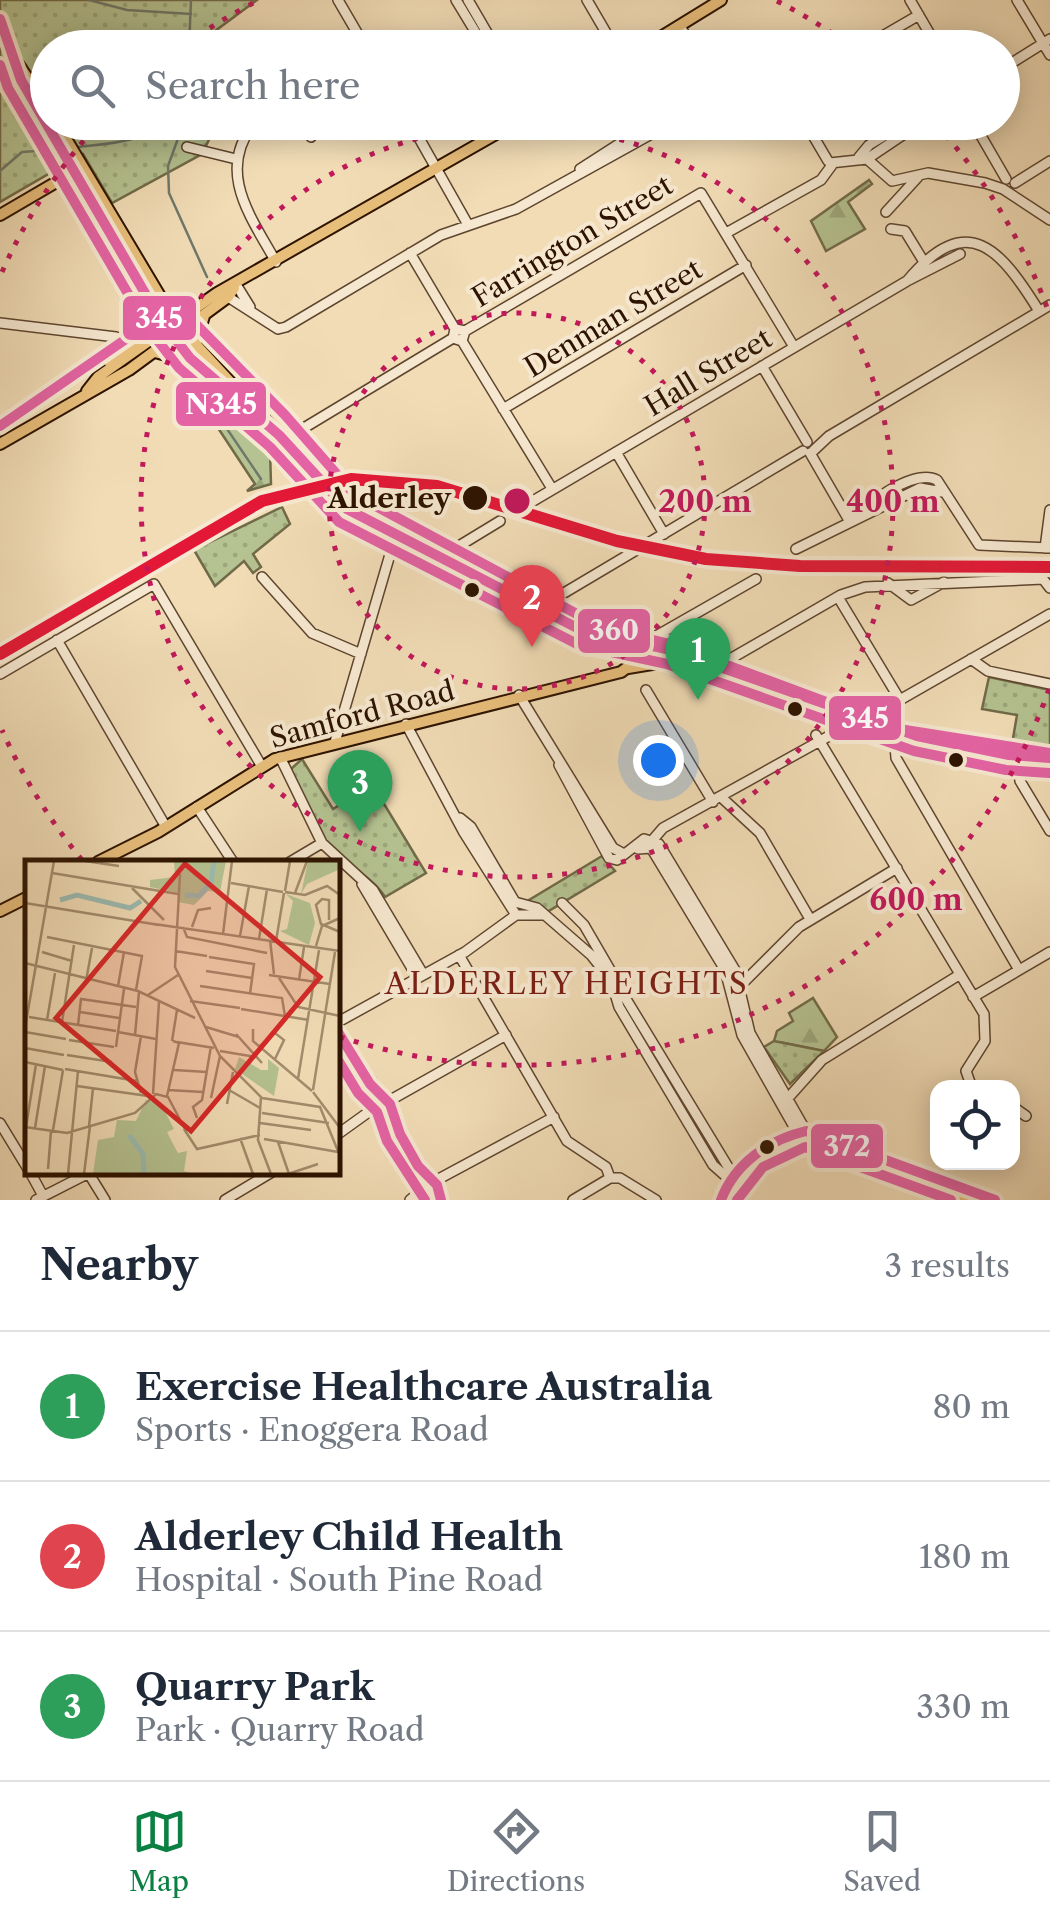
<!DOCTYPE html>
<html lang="en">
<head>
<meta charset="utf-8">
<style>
	:root { --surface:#fff; --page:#f6f6f7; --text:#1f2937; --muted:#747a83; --line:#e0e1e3; --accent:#0b8043 }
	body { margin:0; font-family:"Libre Caslon Text",serif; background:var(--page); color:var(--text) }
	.controls { position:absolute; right:30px; bottom:30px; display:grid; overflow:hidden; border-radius:20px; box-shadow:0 5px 25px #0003 }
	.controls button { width:90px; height:90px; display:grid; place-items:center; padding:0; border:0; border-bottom:2px solid var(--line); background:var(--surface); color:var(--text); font:50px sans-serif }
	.you { position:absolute; left:658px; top:760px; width:35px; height:35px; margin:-25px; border:8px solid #fff; border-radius:50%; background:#1a73e8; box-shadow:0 0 0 15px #1a73e833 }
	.badge { display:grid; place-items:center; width:65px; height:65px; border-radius:50%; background:var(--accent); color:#fff; font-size:32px; font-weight:700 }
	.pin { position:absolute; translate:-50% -82px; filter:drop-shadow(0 2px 5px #0008) }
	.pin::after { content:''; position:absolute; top:52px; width:35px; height:30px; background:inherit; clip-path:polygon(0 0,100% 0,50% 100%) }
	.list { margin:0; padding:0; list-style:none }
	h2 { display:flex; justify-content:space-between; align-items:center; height:130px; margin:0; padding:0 40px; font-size:42px }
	h2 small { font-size:32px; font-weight:400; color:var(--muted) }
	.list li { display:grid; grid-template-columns:65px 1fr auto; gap:30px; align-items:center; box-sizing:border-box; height:150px; padding:0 40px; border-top:2px solid var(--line) }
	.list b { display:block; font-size:38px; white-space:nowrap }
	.list p { margin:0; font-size:32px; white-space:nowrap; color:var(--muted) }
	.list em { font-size:32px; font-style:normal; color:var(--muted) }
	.icon { flex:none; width:55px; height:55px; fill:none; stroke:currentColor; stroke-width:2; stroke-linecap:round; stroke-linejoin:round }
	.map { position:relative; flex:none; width:1050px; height:1200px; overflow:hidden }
	.search { position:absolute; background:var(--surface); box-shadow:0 5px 25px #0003; left:30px; right:30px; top:30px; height:110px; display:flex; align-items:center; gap:25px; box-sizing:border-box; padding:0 35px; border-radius:55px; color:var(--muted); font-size:38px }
	.sheet { height:580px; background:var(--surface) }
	nav { display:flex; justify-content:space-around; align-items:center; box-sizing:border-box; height:140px; border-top:2px solid var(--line); background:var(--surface); font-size:28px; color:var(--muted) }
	nav a { display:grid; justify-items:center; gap:5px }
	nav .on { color:var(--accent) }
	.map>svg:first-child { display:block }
	.forest { fill:url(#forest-firs); stroke:#716a48; stroke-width:2.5 }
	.park { fill:url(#park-dots); stroke:#716a48; stroke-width:2.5 }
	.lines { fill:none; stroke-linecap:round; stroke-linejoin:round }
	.stream { stroke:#6f786a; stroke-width:2.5 }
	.minor-casing { stroke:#5e452e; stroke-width:12 }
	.major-casing { stroke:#2d1300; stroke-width:14 }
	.minor { stroke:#f6e8d0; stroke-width:9 }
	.major { stroke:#e8be7b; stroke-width:10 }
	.bus-1-casing { stroke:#f6e8d0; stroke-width:18 }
	.bus-2-casing { stroke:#f6e8d0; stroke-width:18 }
	.bus-3-casing { stroke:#f6e8d0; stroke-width:18 }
	.bus-4-casing { stroke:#f6e8d0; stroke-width:18 }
	.bus-5-casing { stroke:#f6e8d0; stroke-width:18 }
	.bus-1 { stroke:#e463a4; stroke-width:10 }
	.bus-2 { stroke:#e463a4; stroke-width:10 }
	.bus-3 { stroke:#e463a4; stroke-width:10 }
	.bus-4 { stroke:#e463a4; stroke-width:10 }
	.bus-5 { stroke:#e463a4; stroke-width:10 }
	.rail-1-casing { stroke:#f6e8d0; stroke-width:20 }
	.rail-1 { stroke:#e31837; stroke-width:12 }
	.ring { fill:none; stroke:#c2185b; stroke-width:5; stroke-dasharray:5 10 }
	.stop-dot { fill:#2d1300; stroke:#f6e8d0; stroke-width:4 }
	.labels { text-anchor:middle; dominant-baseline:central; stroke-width:8; stroke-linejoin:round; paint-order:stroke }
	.street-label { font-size:28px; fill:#2d1300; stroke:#f6e8d0 }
	.stop-label { font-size:28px; font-weight:bold; fill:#2d1300; stroke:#f6e8d0; text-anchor:end }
	.neighbourhood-label { font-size:30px; letter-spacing:2.5px; fill:#7a1f14; stroke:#f6e8d0 }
	.inset-river { fill:none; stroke:#9bbbb1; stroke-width:5 }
	.inset-road { fill:none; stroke:#a38c6d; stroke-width:2.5 }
	.view { fill:#d62828; fill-opacity:0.15; stroke:#d62828; stroke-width:5 }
	.inset-edge { fill:none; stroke:#2d1300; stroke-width:5 }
	.centre { fill:#c2185b; stroke:#f6e8d0; stroke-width:5 }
	.ring-label { font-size:30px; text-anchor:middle; font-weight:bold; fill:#c2185b; stroke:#f6e8d0; stroke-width:8; stroke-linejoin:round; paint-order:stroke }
	.line-badge { stroke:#f6e8d0; stroke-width:4 }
	.badge-label { font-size:28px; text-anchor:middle; font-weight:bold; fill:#fff }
</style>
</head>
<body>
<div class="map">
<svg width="1050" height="1200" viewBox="0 0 1050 1200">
	<defs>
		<pattern id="forest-firs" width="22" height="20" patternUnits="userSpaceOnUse" patternTransform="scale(2.5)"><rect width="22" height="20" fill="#b5c291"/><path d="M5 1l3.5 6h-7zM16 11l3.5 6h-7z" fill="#9ca67b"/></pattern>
		<pattern id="park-dots" width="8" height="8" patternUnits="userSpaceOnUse" patternTransform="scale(2.5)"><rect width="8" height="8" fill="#b5c291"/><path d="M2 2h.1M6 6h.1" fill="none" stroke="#9ca67b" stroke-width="1.8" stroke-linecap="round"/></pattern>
	</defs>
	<rect width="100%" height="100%" fill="#f1dcb6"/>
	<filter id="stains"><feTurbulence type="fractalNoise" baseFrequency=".002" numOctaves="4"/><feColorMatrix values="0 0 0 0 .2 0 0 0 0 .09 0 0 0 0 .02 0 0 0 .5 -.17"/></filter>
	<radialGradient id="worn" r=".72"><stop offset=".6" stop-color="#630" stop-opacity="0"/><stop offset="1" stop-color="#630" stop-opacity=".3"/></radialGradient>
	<path class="forest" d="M869,180L872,184L848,202L865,229L826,251L811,221Z
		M202,384L270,450L271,484L247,491L255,484L193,390Z
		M813,998L837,1037L824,1051L774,1041L777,1031L793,1021L789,1013Z"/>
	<path class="park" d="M0,0H257L207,37L212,47L48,48V122L217,123L202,154L112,203L83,154L0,202Z
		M282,507L290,524L253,554L261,567L253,573L244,561L215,586L194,550Z
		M989,677L1050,690V747L1012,744L1017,715L982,709Z
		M302,759L333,809L372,784L426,873L385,897C373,877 349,868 333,850C316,831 306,802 294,779L291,769Z
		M602,856L615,871L547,912L524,903Z
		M774,1041L824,1051L790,1084L764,1047Z"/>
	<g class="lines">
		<path class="stream" d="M89,0L127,10L191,14
			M189,48L191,0
			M184,122L168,166L169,193L207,277
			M78,147C111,143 139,143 165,122
			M0,171L22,152L52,150
			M200,389L261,479"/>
		<defs>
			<path id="minor" d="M338,0L366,48
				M456,0L485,48
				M468,0L496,48
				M587,0L615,48
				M910,0L938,48
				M1017,0L1050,55
				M680,26L693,48
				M674,29L685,48
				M862,48L919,15
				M1002,69L1050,39
				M255,122C215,171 251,217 276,262
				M302,122L311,137
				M410,122L467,223
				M805,122L828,161
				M973,122L1006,179
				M187,147L236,159
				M859,157L869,145L907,122
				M867,159L892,181L928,173L985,183L1003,189L1050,220
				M830,163L867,159L922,122
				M580,169L653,122
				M1015,183L1050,161
				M886,212L918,177
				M891,229L905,231L924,262
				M728,232L821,180L832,165
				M410,253L455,329
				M909,280L960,254
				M237,286L250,307
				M228,297L278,329L286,327L441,235L516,209L673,122
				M0,323L116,337
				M465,331L701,193L794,347
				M462,341L465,331L455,329L453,338L462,341L551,487
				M762,366L807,442
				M503,409L746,265
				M284,440L453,338
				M813,451L829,436L1050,305
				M616,452L664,534
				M810,453L850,522
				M533,501L907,281C968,208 1001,250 1039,311
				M850,522C865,504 914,468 937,480L979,545L1050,548
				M1045,548L1050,510
				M796,549L920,488L942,492
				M447,562L454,549L500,521
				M262,577L312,633L361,654
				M888,583L911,600L944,582
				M838,597L900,700
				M545,612L559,596L803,451
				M57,640L166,827
				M644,643L756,579
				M971,659L988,671L1050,684
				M718,666L841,595L865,587L1043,579L1050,588
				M0,674L154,584L261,765
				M646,690L713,802
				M519,695L613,848L624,854
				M875,723L891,705L1050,614
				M406,724L463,831L516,915
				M816,735L984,1014L985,1041L966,1071L972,1088
				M335,742L396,534
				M895,744L896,758L1019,970
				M280,757L322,843L373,890L423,974
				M559,765L609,858L617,860L644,839L659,844L735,970L750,1033L806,1131
				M1018,766L1020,781L1050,831
				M721,797L760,833L810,919
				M197,807L233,862
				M460,818L471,827L515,902L537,908L591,955L626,999L733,1175
				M650,843L663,828L829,736L841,724
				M638,849L651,848L725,970L742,1035L797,1132
				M290,862L322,843
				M362,884L417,977
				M562,903L584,925L620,987
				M459,955L567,1141L606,1167L610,1178
				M741,985L799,927L897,868
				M613,987L619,1007L713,1165L730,1180
				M973,997L1050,952
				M338,1022L465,952L516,915H543
				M338,1032L385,1101
				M789,1097L822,1060L959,975
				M378 1108a6 6 0 1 1 12 0a6 6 0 1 1-12 0Z
				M387,1102L506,1035
				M1012,1106L1026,1116
				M390,1110L418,1166L431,1181
				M0,1123L28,1169
				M338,1134L377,1106
				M30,1172L42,1194
				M89,1174L105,1200
				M610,1178H620L656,1200
				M425 1188a6 6 0 1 1 12 0a6 6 0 1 1-12 0Z
				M433,1182L554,1117
				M36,1200L91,1172
				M225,1200L272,1172
				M410,1200L424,1188
				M573,1200L610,1178"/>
			<path id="major" d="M0,19L21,80L160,319L190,358L268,430L278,434
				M643,48L721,0
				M18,64L48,108
				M56,122L176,323L347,509L610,648L665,658L895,744L1008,765L1050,768
				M0,215L77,170
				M195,346L204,316
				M155,352L195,363
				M110,363L138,341L157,314
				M87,391L98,377L217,293L517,122
				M0,444L129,370L228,297L234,288
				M588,632C616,638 644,642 670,650C797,687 916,753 1050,758
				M628,668L670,661
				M98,862L158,832L275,759L621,672L632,664L638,642
				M0,911L28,897
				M903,1172L971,1200
				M721,1200C729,1168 773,1136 806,1131L995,1200"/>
		</defs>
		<use href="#minor" class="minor-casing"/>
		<use href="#major" class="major-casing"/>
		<use href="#minor" class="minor"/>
		<use href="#major" class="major"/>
		<defs>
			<path id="bus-1" d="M0,19L21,80L160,319L190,358L279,435L347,509L583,631L671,650L917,736L1009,755L1050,758"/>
			<path id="bus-2" d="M0,65L8,88L148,328L179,368L270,447L339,522L579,645L667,664L914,751L1006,770L1049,773"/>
			<path id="bus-3" d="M0,426L168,310L181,309L285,415L355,495L603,628L670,644L899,729L1050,753"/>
			<path id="bus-4" d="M338,1032L370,1084L390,1104L400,1134L418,1166L437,1185L441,1200
				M721,1200C735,1163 769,1140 806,1131L995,1200"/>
			<path id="bus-5" d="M338,1060L358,1093L377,1112L387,1141L425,1200
				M737,1200L763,1167L805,1147L951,1200"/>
		</defs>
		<use href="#bus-1" class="bus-1-casing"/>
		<use href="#bus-2" class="bus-2-casing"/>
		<use href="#bus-3" class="bus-3-casing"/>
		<use href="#bus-4" class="bus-4-casing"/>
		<use href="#bus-5" class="bus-5-casing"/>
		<use href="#bus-1" class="bus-1"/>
		<use href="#bus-2" class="bus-2"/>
		<use href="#bus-3" class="bus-3"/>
		<use href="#bus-4" class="bus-4"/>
		<use href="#bus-5" class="bus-5"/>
		<defs>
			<path id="rail-1" d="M0,654L262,501L351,479L437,486L617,541L706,559L800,566L1050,567"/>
		</defs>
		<use href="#rail-1" class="rail-1-casing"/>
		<use href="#rail-1" class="rail-1"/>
	</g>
	<g class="ring">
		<circle cx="517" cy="501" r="188"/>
		<circle cx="517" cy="501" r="376"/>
		<path d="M1049 689A564 564 0 0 1 338 1036M82 860A564 564 0 0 1 2 730M2 272A564 564 0 0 1 98 124M185 45A564 564 0 0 1 257 1M777 1A564 564 0 0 1 849 45M936 124A564 564 0 0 1 1049 313"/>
	</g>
	<g class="stop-dot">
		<circle cx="475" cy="498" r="14"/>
		<circle cx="472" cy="590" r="9"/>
		<circle cx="795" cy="709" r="9"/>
		<circle cx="956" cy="760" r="9"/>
		<circle cx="767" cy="1147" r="9"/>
	</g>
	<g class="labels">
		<g class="street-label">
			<text transform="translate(572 241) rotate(-31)">Farrington Street</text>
			<text transform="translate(613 318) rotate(-31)">Denman Street</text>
			<text transform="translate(708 372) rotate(-31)">Hall Street</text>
			<text transform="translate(362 714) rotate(-15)">Samford Road</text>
		</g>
		<g class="stop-label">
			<text x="451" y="498">Alderley</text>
		</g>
		<g class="neighbourhood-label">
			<text x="567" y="983">ALDERLEY HEIGHTS</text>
		</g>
	</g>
	<g transform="translate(25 860)">
		<rect width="315" height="315" fill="#f1dcb6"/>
		<path d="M149,1H201L195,32L183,31L169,45L153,42L154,33L125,27V20L150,17ZM283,1H315V9L282,24L276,34ZM261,34L285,43L290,63L284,85L255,71L262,69L268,41ZM214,197L236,210H243V199L254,208L249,236L210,209ZM121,240L136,244L149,269L142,272L148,284L153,293L162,291L159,311L168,314H68L73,280L89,277L92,260L111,261Z" fill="#b5c291"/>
		<path class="inset-river" d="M160,35L174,36L186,23L189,1M35,40L52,35L105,48L116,41M104,275L118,294L119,314"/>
		<path class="inset-road" d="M60,1L94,6M27,13L153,34M155,14L150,107L195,196L236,237L233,280L246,314M206,23L258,32M107,28L139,60M260,31L265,1M260,32L280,35L302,26L315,35M270,33L282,1M0,43L134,65M304,60V40L297,39L291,45L296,64L315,72M129,64L315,91M158,67L162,77L242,93M167,67L173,50L186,48M198,74L207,1M215,76L224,26M22,77L117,96L111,130M234,79L242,29M245,80L249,114M251,81L259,33M291,86L297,66L315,58M150,91L182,96M17,92L47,101M184,97L229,104L225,134M0,103L113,131L170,158M181,111L227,118M244,115L305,124M254,118L273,147L315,156M274,120L279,87M61,121L67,88M93,126L99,92M175,126L257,138L260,156M123,135L153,115M165,141L215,148M216,149L284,160M55,152L94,158M4,157L91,171M22,160L30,113M37,162L49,85M53,165L56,139L111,147M181,167L214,177M0,168L29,1M228,169V181L287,231M0,172L41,179M93,172L131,179M211,174L237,203M110,175L114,132M44,180L89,187M147,181L152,150M152,182L189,188M235,186L250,173L259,180L250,199M91,187L99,129M0,188L39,195M195,191L231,197M42,195L87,202M0,202L38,210M40,209L112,221M149,210L182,212M273,219L294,90M52,226L123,236M143,230L178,232M204,230L235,248M288,230L310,92M288,232L315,268M116,233L110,212L116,176M128,234L134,142M142,236L154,183L148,181M186,238L195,196M237,238L295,247L315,296M202,244L208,212M237,253L304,263M172,258L168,247L177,240L186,186M235,263L286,270M64,266L68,228M0,267L42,273L110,253L131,234L143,237L161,271M1,267L11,204M10,268L20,206M159,269L172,289L235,275M28,270L38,210M215,278L228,314M239,279L313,292M253,282L264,314M23,309L26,271M43,314L53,211M59,314L65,266M263,314L293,304"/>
		<path class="view" d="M160,4L295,117L166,271L31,158Z"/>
		<rect width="315" height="315" class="inset-edge"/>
	</g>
	<circle cx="517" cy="501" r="15" class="centre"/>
	<g class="ring-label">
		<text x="705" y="512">200 m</text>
		<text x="893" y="512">400 m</text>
		<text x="916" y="910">600 m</text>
	</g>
	<g class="line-badge">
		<rect x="121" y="294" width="77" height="48" rx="10" fill="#e463a4"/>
		<rect x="174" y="380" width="94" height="48" rx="10" fill="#e463a4"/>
		<rect x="576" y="607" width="76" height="48" rx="10" fill="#e463a4"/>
		<rect x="827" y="694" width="76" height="48" rx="10" fill="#e463a4"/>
		<rect x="809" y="1122" width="76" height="48" rx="10" fill="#e463a4"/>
	</g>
	<g class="badge-label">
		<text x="159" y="328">345</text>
		<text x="221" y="414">N345</text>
		<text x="614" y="640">360</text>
		<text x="865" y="728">345</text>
		<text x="847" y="1156">372</text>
	</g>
	<rect width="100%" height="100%" filter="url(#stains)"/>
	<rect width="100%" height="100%" fill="url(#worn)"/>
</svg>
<div class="controls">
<button><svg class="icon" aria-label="locate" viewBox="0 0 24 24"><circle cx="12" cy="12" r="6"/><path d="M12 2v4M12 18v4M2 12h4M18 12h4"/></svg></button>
</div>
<div class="you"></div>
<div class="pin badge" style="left:698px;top:700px;background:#2e9e5b">1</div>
<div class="pin badge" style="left:532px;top:647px;background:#e0444e">2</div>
<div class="pin badge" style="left:360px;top:832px;background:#2e9e5b">3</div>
<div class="search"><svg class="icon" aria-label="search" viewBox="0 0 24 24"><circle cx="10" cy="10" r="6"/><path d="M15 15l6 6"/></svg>Search here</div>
</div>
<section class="sheet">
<h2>Nearby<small>3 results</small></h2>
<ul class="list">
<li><span class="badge" style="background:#2e9e5b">1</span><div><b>Exercise Healthcare Australia</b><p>Sports · Enoggera Road</p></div><em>80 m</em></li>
<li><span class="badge" style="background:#e0444e">2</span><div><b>Alderley Child Health</b><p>Hospital · South Pine Road</p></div><em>180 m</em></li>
<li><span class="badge" style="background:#2e9e5b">3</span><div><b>Quarry Park</b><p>Park · Quarry Road</p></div><em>330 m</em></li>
</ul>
</section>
<nav>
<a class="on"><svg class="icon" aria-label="map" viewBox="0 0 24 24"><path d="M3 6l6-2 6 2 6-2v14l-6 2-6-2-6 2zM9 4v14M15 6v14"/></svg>Map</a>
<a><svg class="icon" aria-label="directions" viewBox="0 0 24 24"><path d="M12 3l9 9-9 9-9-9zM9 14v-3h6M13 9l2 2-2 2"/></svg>Directions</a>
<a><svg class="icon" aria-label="saved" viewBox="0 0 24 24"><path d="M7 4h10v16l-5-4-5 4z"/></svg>Saved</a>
</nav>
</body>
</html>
